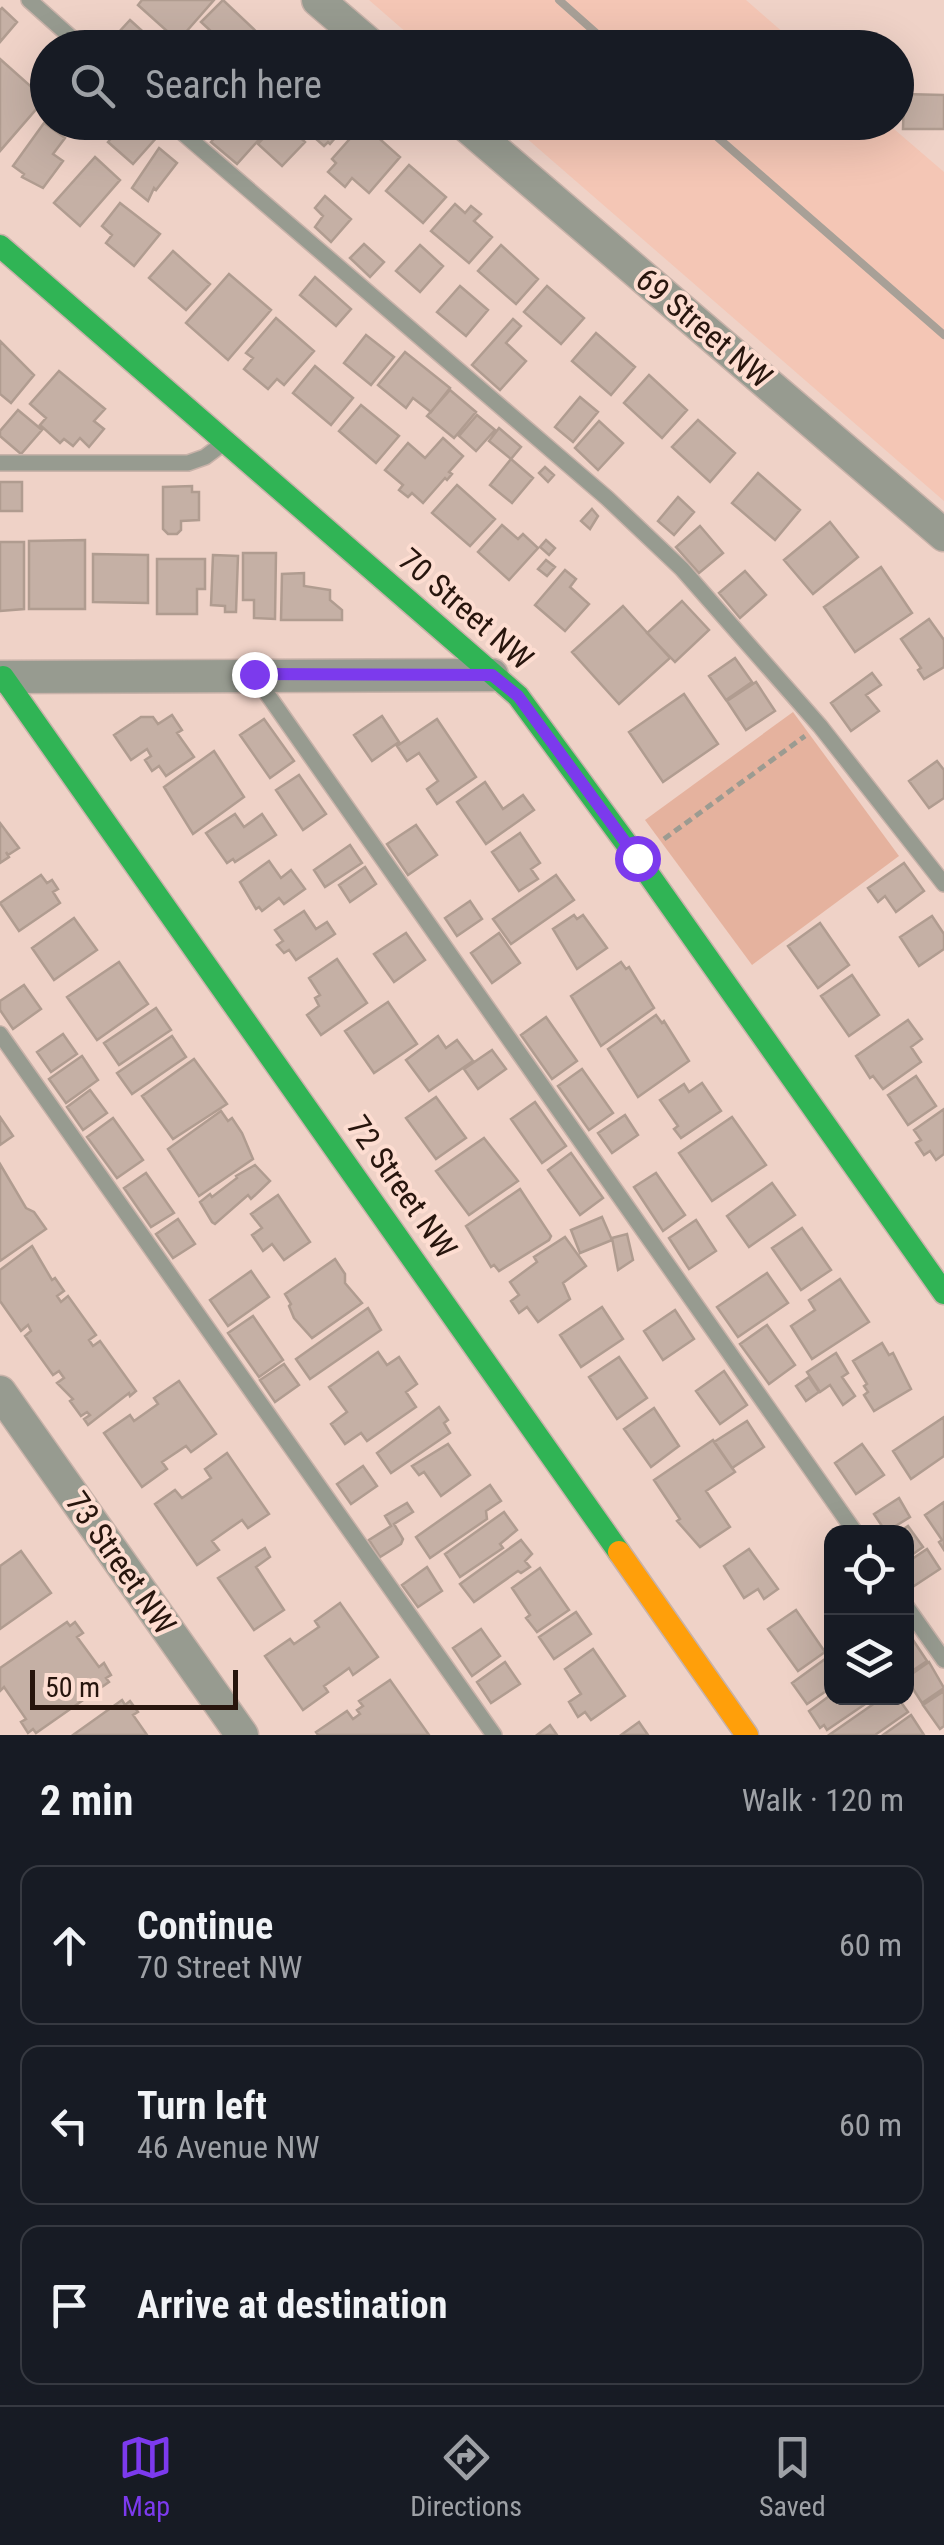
<!DOCTYPE html>
<html lang="en">
<head>
<meta charset="utf-8">
<style>
	:root { --surface:#171b24; --page:#242831; --text:#f1f3f6; --muted:#9ea1a6; --line:#363941; --accent:#7c3aed }
	body { margin:0; font-family:"Roboto Condensed",sans-serif; background:var(--page); color:var(--text) }
	.controls { position:absolute; right:30px; bottom:30px; display:grid; overflow:hidden; border-radius:20px; box-shadow:0 10px 40px #0002 }
	.controls button { width:90px; height:90px; display:grid; place-items:center; padding:0; border:0; border-bottom:2px solid var(--line); background:var(--surface); color:var(--text); font:50px sans-serif }
	.scale { position:absolute; left:30px; bottom:25px; width:208px; box-sizing:border-box; padding-left:10px; border:5px solid #27150d; border-top:0; font-size:28px; line-height:35px; white-space:nowrap; color:#27150d; -webkit-text-stroke:8px #fdddd1; paint-order:stroke }
	.stop { position:absolute; width:30px; height:30px; margin:-22px; border:8px solid #7c3aed; border-radius:50%; background:#fff }
	.stop.end { background:#7c3aed; border-color:#fff; box-shadow:0 2px 10px #0008 }
	.list { margin:0; padding:0; list-style:none }
	h2 { display:flex; justify-content:space-between; align-items:center; height:130px; margin:0; padding:0 40px; font-size:42px }
	h2 small { font-size:32px; font-weight:400; color:var(--muted) }
	.list li { display:grid; grid-template-columns:65px 1fr auto; gap:30px; align-items:center; box-sizing:border-box; height:160px; margin:0 20px 20px; padding:0 20px; border:2px solid var(--line); border-radius:20px }
	.list b { display:block; font-size:38px; white-space:nowrap }
	.list p { margin:0; font-size:32px; white-space:nowrap; color:var(--muted) }
	.list em { font-size:32px; font-style:normal; color:var(--muted) }
	.icon { flex:none; width:55px; height:55px; fill:none; stroke:currentColor; stroke-width:2; stroke-linecap:round; stroke-linejoin:round }
	.map { position:relative; flex:none; width:944px; height:1735px; overflow:hidden }
	.search { position:absolute; background:var(--surface); box-shadow:0 10px 40px #0002; left:30px; right:30px; top:30px; height:110px; display:flex; align-items:center; gap:25px; box-sizing:border-box; padding:0 35px; border-radius:55px; color:var(--muted); font-size:38px }
	.sheet { height:670px; background:var(--surface) }
	nav { display:flex; justify-content:space-around; align-items:center; box-sizing:border-box; height:140px; border-top:2px solid var(--line); background:var(--surface); font-size:28px; color:var(--muted) }
	nav a { display:grid; justify-items:center; gap:5px }
	nav .on { color:var(--accent) }
	.map>svg:first-child { display:block }
	.built { fill:#f4c6b5 }
	.green { fill:#e5b29e }
	.building { fill:#c5b0a5; stroke:#b09c90; stroke-width:2.5 }
	.lines { fill:none; stroke-linecap:round; stroke-linejoin:round }
	.lane-casing { stroke:#c8b2a9; stroke-width:18 }
	.street-casing { stroke:#c8b2a9; stroke-width:35 }
	.fast-casing { stroke:#c8b2a9; stroke-width:25 }
	.slow-casing { stroke:#c8b2a9; stroke-width:25 }
	.path { stroke:#9c9b91; stroke-width:5; stroke-dasharray:8 5; stroke-linecap:butt }
	.lane { stroke:#979b90; stroke-width:15 }
	.street { stroke:#979b90; stroke-width:32 }
	.fast { stroke:#30b455; stroke-width:22 }
	.slow { stroke:#ff9f0a; stroke-width:22 }
	.rail { stroke:#a8a097; stroke-width:8 }
	.route { stroke:#7c3aed; stroke-width:12 }
	.labels { text-anchor:middle; dominant-baseline:central; stroke-width:8; stroke-linejoin:round; paint-order:stroke }
	.street-label { font-size:32px; fill:#27150d; stroke:#fdddd1 }
</style>
</head>
<body>
<div class="map">
<svg width="944" height="1735" viewBox="0 0 944 1735">
	<rect width="100%" height="100%" fill="#efd2c7"/>
	<path class="built" d="M369,0H746L800,47H423Z
		M509,123H887L944,172V501Z"/>
	<path class="green" d="M793,712L899,856L752,965L645,820Z"/>
	<path class="building" d="M142,0H214L178,41L138,5Z
		M223,0L262,37L252,48H200L214,34L201,22Z
		M2,8L17,22L0,42V10Z
		M130,20L161,48H110L107,45Z
		M0,59L45,99L0,151Z
		M904,94L944,95V129H903Z
		M92,122H117L106,135Z
		M125,122H140L157,137L133,164L108,142Z
		M228,122H248L263,135L237,164L211,142Z
		M278,122H284L305,142L282,166L258,144Z
		M307,122H349L330,144L328,142L324,146L305,129L309,124Z
		M44,123L65,138L53,154L63,161L43,188L22,177L24,174L13,166Z
		M363,124L400,157L369,193L352,178L345,187L328,172L336,163L332,159Z
		M159,148L177,163L156,190L154,188L148,201L132,188Z
		M95,157L120,180L80,226L54,203Z
		M409,165L446,197L423,223L386,191Z
		M325,196L351,219L331,242L315,227L323,216L315,208Z
		M120,203L160,234L134,266L106,243L112,235L102,226Z
		M455,204L465,213L471,206L481,214L474,221L492,237L469,263L431,231Z
		M364,244L384,262L370,277L350,258Z
		M420,245L443,266L420,292L396,271Z
		M501,245L538,279L516,304L478,271Z
		M173,251L210,284L186,310L149,278Z
		M229,274L271,310L228,360L186,323Z
		M315,277L351,309L336,326L300,295Z
		M460,286L488,310L466,336L437,312Z
		M547,286L584,318L561,344L524,312Z
		M276,318L314,351L284,385L277,379L268,389L244,369L253,358L246,353Z
		M513,319L521,326L506,343L526,361L500,390L472,365Z
		M596,333L635,367L611,395L572,361Z
		M366,335L394,357L371,385L344,363Z
		M0,341L34,375L11,403L0,394Z
		M405,352L450,388L431,412L413,398L406,408L378,385Z
		M315,366L353,398L331,425L293,393Z
		M59,371L105,409L94,421L104,429L89,447L80,438L73,446L64,439L60,443L40,425L46,418L30,404Z
		M649,375L687,410L662,438L624,403Z
		M450,390L476,412L454,438L427,416Z
		M580,397L598,412L573,442L555,427Z
		M361,405L399,436L376,463L339,431Z
		M18,410L42,430L21,454L0,436V431Z
		M477,415L495,430L476,451L459,436Z
		M698,420L735,453L710,482L672,447Z
		M599,421L623,443L598,470L575,448Z
		M499,428L521,447L511,459L489,441Z
		M443,438L463,456L449,472L452,474L447,480L445,478L423,503L412,493L408,497L399,490L403,485L385,470L408,443L425,458Z
		M511,459L533,478L512,503L490,485Z
		M545,467L554,475L548,482L539,473Z
		M758,473L800,510L775,540L732,503Z
		M0,482H22V511H0Z
		M457,485L495,519L470,546L432,513Z
		M192,486V492H199V520L181,521V530L177,534H168L163,529V487Z
		M678,497L694,512L674,535L658,521Z
		M592,509L598,516L590,529L581,521Z
		M830,522L858,557L813,594L784,560Z
		M502,525L518,539L523,534L538,548L509,580L478,552Z
		M700,526L723,553L699,573L676,547Z
		M85,540V609H29V541Z
		M546,540L555,548L549,555L540,547Z
		M0,542H24V609L0,611Z
		M243,553H276L275,619L254,618V600H243Z
		M93,554L148,555V603L93,602Z
		M213,555L238,556L236,612H225V606L211,605Z
		M157,559H205V589H197V614H157Z
		M546,560L555,567L547,576L538,569Z
		M881,567L912,613L855,652L824,607Z
		M565,570L576,579L570,587L589,604L565,631L535,605Z
		M745,571L766,595L740,618L719,593Z
		M304,573V586L330,590V600L342,610V620H281L282,574Z
		M682,601L709,630L675,662L647,633Z
		M623,606L670,658L619,704L572,652Z
		M929,619L944,640V667L924,679L918,670L921,668L901,639Z
		M735,658L752,682L726,700L709,676Z
		M872,673L881,685L866,695L879,711L851,731L831,703Z
		M756,682L775,711L746,730L727,701Z
		M684,694L718,744L663,782L629,732Z
		M172,715L182,730L177,733L194,757L166,776L159,766L152,771L145,760L151,756L147,749L131,760L114,735L141,717H153L158,724Z
		M382,716L399,742L372,761L354,735Z
		M264,719L294,761L270,778L240,735Z
		M437,719L476,777L437,804L427,789L438,781L419,753L407,761L397,746Z
		M214,751L244,797L193,834L164,787Z
		M937,761L944,770V798L929,808L909,781Z
		M299,775L326,814L303,830L276,790Z
		M485,782L503,809L523,795L534,810L486,844L457,802Z
		M235,814L244,827L262,814L276,835L235,862L233,859L227,863L206,833Z
		M0,823L19,848L8,855L6,852L9,857L0,863Z
		M416,825L437,855L408,875L387,844Z
		M520,833L540,863L531,869L538,879L519,891L492,852Z
		M350,845L362,863L325,887L314,870Z
		M269,861L281,878L291,870L305,889L284,904L279,898L262,911L259,907L256,909L240,882Z
		M904,863L924,891L896,912L885,896L878,902L868,888Z
		M365,867L376,884L350,902L339,885Z
		M41,875L47,883L52,880L58,889L53,892L60,903L19,931L0,903Z
		M556,875L574,900L511,944L493,919Z
		M470,901L482,919L457,936L445,918Z
		M304,911L316,929L327,922L335,934L296,960L289,950L284,953L277,945L283,941L275,930Z
		M574,915L577,919L583,915L607,948L577,969L553,929Z
		M932,916L944,934V949L919,966L900,937Z
		M74,918L97,950L54,980L32,948Z
		M820,923L849,965L818,988L788,946Z
		M406,933L425,960L394,982L374,954Z
		M499,933L520,963L492,983L471,953Z
		M337,959L367,1003L321,1035L307,1015L319,1006L315,998L320,995L309,978Z
		M119,962L148,1004L97,1040L67,997Z
		M621,962L626,969L629,967L654,1008L601,1046L571,996Z
		M852,975L879,1015L849,1036L821,996Z
		M24,985L41,1009L13,1029L0,1010V1001Z
		M388,1002L417,1044L374,1073L345,1031Z
		M156,1008L171,1030L119,1065L104,1043Z
		M656,1015L662,1023L664,1021L689,1061L638,1097L608,1049Z
		M546,1017L577,1061L552,1079L521,1035Z
		M908,1020L922,1039L911,1047L921,1062L883,1089L873,1076L870,1078L856,1056Z
		M63,1034L77,1054L51,1072L37,1052Z
		M172,1036L186,1057L132,1094L117,1073Z
		M438,1036L446,1048L457,1040L473,1061L429,1091L406,1060Z
		M492,1050L506,1069L478,1089L464,1069Z
		M82,1056L98,1080L66,1103L49,1079Z
		M194,1059L227,1104L173,1139L142,1096Z
		M582,1069L613,1113L589,1130L558,1086Z
		M916,1076L936,1106L908,1125L888,1095Z
		M702,1083L721,1111L681,1138L674,1129L678,1126L660,1100L684,1084L689,1092Z
		M90,1090L107,1113L83,1130L67,1107Z
		M436,1097L466,1138L436,1159L406,1118Z
		M535,1102L566,1146L542,1163L511,1119Z
		M944,1109V1154L936,1160L930,1151L924,1155L916,1143L921,1140L914,1130Z
		M221,1111L228,1121L232,1118L242,1133L253,1159L199,1196L168,1149Z
		M625,1115L638,1135L612,1153L598,1133Z
		M0,1117L13,1136L0,1145Z
		M732,1117L766,1165L712,1201L679,1153Z
		M113,1118L143,1160L117,1178L87,1137Z
		M484,1138L518,1181L469,1215L436,1171Z
		M571,1153L603,1198L580,1215L548,1170Z
		M0,1164L26,1208L34,1212L46,1229L0,1261Z
		M255,1165L270,1181L251,1199L248,1195L215,1224L212,1222L200,1202L210,1194L212,1197L237,1178L236,1176Z
		M146,1173L174,1213L151,1227L124,1188Z
		M656,1173L685,1215L663,1231L634,1187Z
		M772,1183L795,1215L749,1247L727,1216Z
		M520,1189L551,1236L549,1240L499,1271L494,1265L491,1267L466,1226Z
		M278,1195L310,1242L284,1260L272,1244L263,1251L252,1235L262,1228L251,1214Z
		M602,1217L612,1240L580,1253L571,1230Z
		M178,1219L195,1244L173,1258L156,1234Z
		M696,1220L716,1251L689,1269L669,1238Z
		M802,1228L831,1270L801,1290L772,1248Z
		M627,1234L633,1260L618,1270L612,1238Z
		M565,1237L586,1266L563,1283L570,1299L538,1322L527,1307L519,1313L511,1301L519,1295L510,1282L537,1262L534,1257Z
		M32,1246L52,1280L55,1278L64,1291L57,1296L61,1302L68,1296L96,1335L89,1340L93,1346L100,1341L136,1391L130,1396L129,1393L88,1425L84,1419L90,1415L87,1412L81,1416L70,1401L73,1399L57,1383L64,1378L59,1371L53,1375L25,1336L31,1331L28,1325L21,1331L0,1301V1270Z
		M335,1259L345,1274V1283L362,1303L312,1338L294,1318L289,1306L291,1304L285,1294Z
		M251,1271L269,1297L228,1326L210,1300Z
		M767,1273L788,1303L738,1337L717,1307Z
		M840,1279L869,1322L812,1359L791,1326L815,1310L809,1300Z
		M602,1307L623,1339L581,1367L560,1335Z
		M368,1308L381,1330L310,1379L296,1359Z
		M675,1310L694,1339L663,1360L644,1331Z
		M253,1316L283,1360L259,1377L228,1333Z
		M767,1325L795,1365L769,1384L740,1344Z
		M882,1343L889,1355L893,1353L911,1389L874,1411L864,1395L868,1392L864,1386L867,1384L853,1361Z
		M378,1352L387,1365L399,1357L417,1384L406,1392L416,1407L367,1441L361,1433L345,1444L331,1424L347,1412L329,1387Z
		M836,1353L848,1373L842,1377L855,1396L843,1405L830,1385L820,1392L807,1372Z
		M619,1357L647,1398L617,1419L589,1377Z
		M284,1364L299,1385L275,1402L260,1380Z
		M724,1371L747,1405L720,1424L696,1391Z
		M809,1377L819,1392L806,1401L796,1386Z
		M179,1381L216,1434L191,1452L186,1446L162,1462L167,1469L142,1487L104,1433L130,1415L134,1421L158,1404L154,1398Z
		M439,1407L448,1420L444,1423L450,1433L391,1473L377,1453Z
		M654,1408L679,1446L651,1467L624,1429Z
		M944,1417V1456L911,1479L893,1451Z
		M747,1421L764,1447L732,1468L714,1442Z
		M713,1440L735,1472L706,1491L730,1527L700,1547L677,1521L680,1519L654,1480Z
		M448,1444L470,1475L441,1496L424,1472L419,1475L412,1466Z
		M862,1444L884,1475L856,1494L835,1463Z
		M227,1453L269,1514L248,1528L242,1520L229,1529L212,1541L219,1550L197,1565L155,1504L175,1490L182,1498L211,1478L205,1469Z
		M363,1466L377,1486L351,1504L337,1484Z
		M490,1485L501,1501L486,1511L487,1519L430,1558L416,1537Z
		M899,1498L910,1517L886,1532L874,1514Z
		M944,1502V1550L939,1542L942,1540L925,1515Z
		M407,1503L413,1512L394,1524L403,1539L401,1544L380,1557L369,1540L391,1526L385,1516Z
		M504,1512L517,1530L500,1544L503,1548L460,1577L445,1554Z
		M908,1526L923,1547L906,1559V1532H899Z
		M521,1540L532,1554L525,1561L530,1567L521,1573L518,1571L474,1602L460,1584Z
		M265,1548L270,1557L256,1567L284,1610L254,1630L218,1578Z
		M749,1549L778,1589L764,1599L758,1589L744,1598L724,1566Z
		M927,1549L940,1569L914,1586L906,1575V1563Z
		M21,1551L51,1593L0,1629V1566Z
		M427,1567L442,1591L418,1607L402,1585Z
		M540,1568L569,1610L537,1632L526,1618L530,1615L512,1588Z
		M340,1603L378,1657L353,1675L349,1668L341,1674L324,1686L328,1692L303,1710L265,1656L290,1639L294,1644L319,1627L315,1621Z
		M796,1610L825,1652L798,1671L768,1629Z
		M576,1612L591,1634L554,1659L539,1637Z
		M67,1622L70,1626L75,1622L83,1633L77,1637L99,1667L104,1663L111,1675L106,1678L109,1682L36,1733L33,1729L28,1733L21,1722L26,1719L4,1687L0,1691V1668Z
		M481,1629L500,1656L472,1676L453,1648Z
		M911,1637L927,1661L906,1675V1641Z
		M593,1649L625,1696L591,1720L585,1712L578,1717L569,1702L581,1694L565,1669Z
		M832,1654V1687L807,1704L792,1683Z
		M505,1662L520,1684L491,1703L477,1682Z
		M929,1662L944,1688L922,1703L906,1678Z
		M390,1680L429,1735H318L316,1732L347,1711L353,1719L360,1714L357,1710L363,1706L359,1701Z
		M944,1691V1726L940,1729L923,1705Z
		M832,1694V1698H874L827,1730L824,1725L820,1728L809,1711Z
		M882,1698H898L908,1712L875,1735H829Z
		M122,1700L125,1705L130,1701L138,1712L133,1715L147,1735H73Z
		M911,1715L924,1735H883Z
		M639,1722L648,1735H621Z
		M550,1725L557,1735H537Z"/>
	<g class="lines">
		<defs>
			<path id="lane" d="M29,0L83,48
				M170,122L607,498L682,569L820,726L944,884
				M0,463H188L205,457L221,445
				M256,678L855,1532
				M0,1034L494,1735
				M906,1606L944,1660"/>
			<path id="street" d="M318,0L374,48
				M462,122L944,535
				M0,677L492,675
				M0,1392L242,1735"/>
			<path id="fast" d="M0,246L518,696L637,858L944,1293
				M3,677L619,1552"/>
			<path id="slow" d="M619,1552L747,1735"/>
		</defs>
		<use href="#lane" class="lane-casing"/>
		<use href="#street" class="street-casing"/>
		<use href="#fast" class="fast-casing"/>
		<use href="#slow" class="slow-casing"/>
		<path class="path" d="M664,839L805,736"/>
		<use href="#lane" class="lane"/>
		<use href="#street" class="street"/>
		<use href="#fast" class="fast"/>
		<use href="#slow" class="slow"/>
		<path class="rail" d="M559,0L613,48
			M700,122L944,335"/>
	</g>
	<g class="lines">
		<path class="route" d="M254,674L492,675L518,696L637,858"/>
	</g>
	<g class="labels">
		<g class="street-label">
			<text transform="translate(704 328) rotate(40)">69 Street NW</text>
			<text transform="translate(466 609) rotate(41)">70 Street NW</text>
			<text transform="translate(402 1187) rotate(55)">72 Street NW</text>
			<text transform="translate(121 1563) rotate(55)">73 Street NW</text>
		</g>
	</g>
</svg>
<div class="controls">
<button><svg class="icon" aria-label="locate" viewBox="0 0 24 24"><circle cx="12" cy="12" r="6"/><path d="M12 2v4M12 18v4M2 12h4M18 12h4"/></svg></button>
<button><svg class="icon" aria-label="layers" viewBox="0 0 24 24"><path d="M12 4l9 5-9 5-9-5zM3 14l9 5 9-5"/></svg></button>
</div>
<div class="scale">50 m</div>
<div class="stop" style="left:637px;top:858px"></div>
<div class="stop end" style="left:254px;top:674px"></div>
<div class="search"><svg class="icon" aria-label="search" viewBox="0 0 24 24"><circle cx="10" cy="10" r="6"/><path d="M15 15l6 6"/></svg>Search here</div>
</div>
<section class="sheet">
<h2>2 min<small>Walk · 120 m</small></h2>
<ul class="list">
<li><svg class="icon" aria-label="ahead" viewBox="0 0 24 24"><path d="M12 20V5M6 11l6-6 6 6"/></svg><div><b>Continue</b><p>70 Street NW</p></div><em>60 m</em></li>
<li><svg class="icon" aria-label="left" viewBox="0 0 24 24"><path d="M17 20v-9H6M10 6l-5 5 5 5"/></svg><div><b>Turn left</b><p>46 Avenue NW</p></div><em>60 m</em></li>
<li><svg class="icon" aria-label="arrive" viewBox="0 0 24 24"><path d="M6 21V4h12l-3 4 3 4H6"/></svg><div><b>Arrive at destination</b></div></li>
</ul>
</section>
<nav>
<a class="on"><svg class="icon" aria-label="map" viewBox="0 0 24 24"><path d="M3 6l6-2 6 2 6-2v14l-6 2-6-2-6 2zM9 4v14M15 6v14"/></svg>Map</a>
<a><svg class="icon" aria-label="directions" viewBox="0 0 24 24"><path d="M12 3l9 9-9 9-9-9zM9 14v-3h6M13 9l2 2-2 2"/></svg>Directions</a>
<a><svg class="icon" aria-label="saved" viewBox="0 0 24 24"><path d="M7 4h10v16l-5-4-5 4z"/></svg>Saved</a>
</nav>
</body>
</html>
